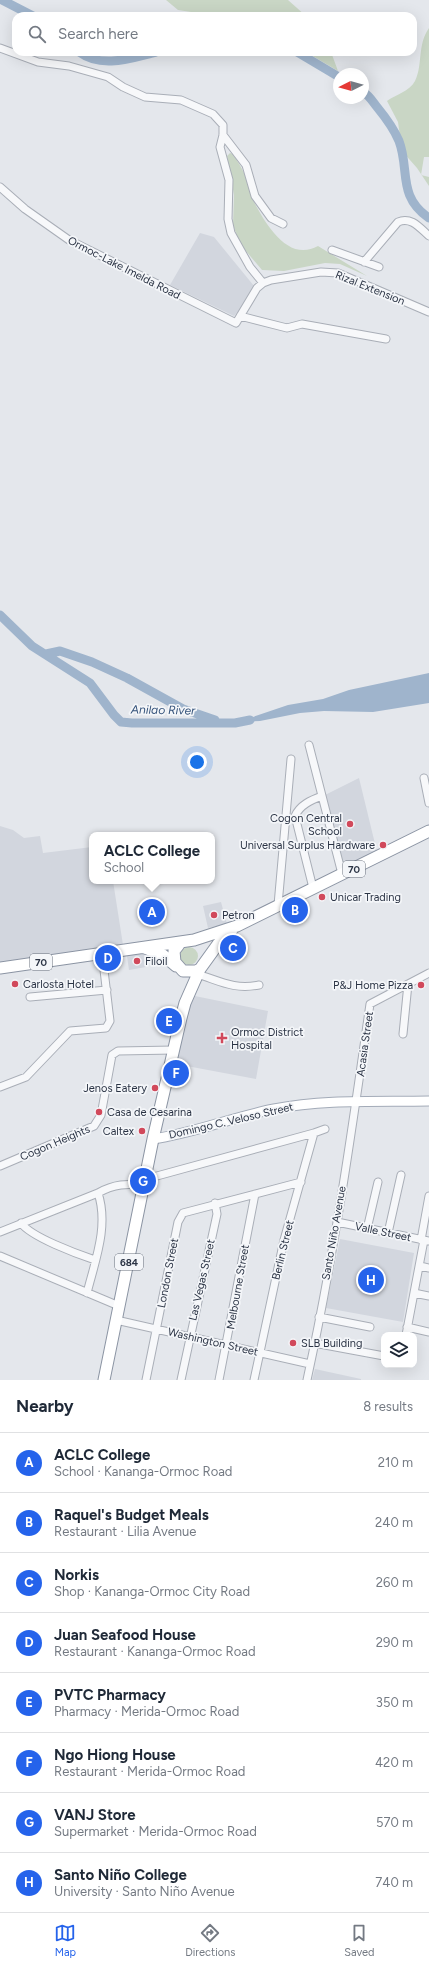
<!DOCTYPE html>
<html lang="en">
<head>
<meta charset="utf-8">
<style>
	:root { --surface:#fff; --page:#f6f6f7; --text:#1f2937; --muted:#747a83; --line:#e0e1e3; --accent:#2563eb }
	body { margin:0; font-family:Figtree,sans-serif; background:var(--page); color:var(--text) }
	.controls { position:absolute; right:12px; bottom:12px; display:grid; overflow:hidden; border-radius:8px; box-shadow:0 4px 16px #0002 }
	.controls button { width:36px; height:36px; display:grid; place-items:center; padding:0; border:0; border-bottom:1px solid var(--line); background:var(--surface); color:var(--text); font:20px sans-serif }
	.compass { position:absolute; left:333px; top:68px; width:36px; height:36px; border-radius:50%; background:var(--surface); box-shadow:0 4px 16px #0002; rotate:264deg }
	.you { position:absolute; left:197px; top:762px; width:14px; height:14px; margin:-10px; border:3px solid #fff; border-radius:50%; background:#1a73e8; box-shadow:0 0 0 6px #1a73e833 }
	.badge { display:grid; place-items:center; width:26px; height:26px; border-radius:50%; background:var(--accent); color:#fff; font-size:13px; font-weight:700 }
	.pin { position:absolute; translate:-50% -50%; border:2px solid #fff; box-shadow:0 1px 4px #0006 }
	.popup { position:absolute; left:89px; top:832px; width:126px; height:52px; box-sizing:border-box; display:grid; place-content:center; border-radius:8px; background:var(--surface); filter:drop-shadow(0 1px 3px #0005); font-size:13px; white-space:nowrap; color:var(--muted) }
	.popup b { font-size:15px; color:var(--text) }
	.popup::after { content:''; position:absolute; left:50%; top:100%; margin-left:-8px; border:8px solid transparent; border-top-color:var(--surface) }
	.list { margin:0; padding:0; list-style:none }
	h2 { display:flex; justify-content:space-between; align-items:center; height:52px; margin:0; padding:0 16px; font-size:17px }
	h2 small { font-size:13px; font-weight:400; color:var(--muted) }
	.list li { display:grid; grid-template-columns:26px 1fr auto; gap:12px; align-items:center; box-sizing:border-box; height:60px; padding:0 16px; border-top:1px solid var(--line) }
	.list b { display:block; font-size:15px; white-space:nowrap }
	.list p { margin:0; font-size:13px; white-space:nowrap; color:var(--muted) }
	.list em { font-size:13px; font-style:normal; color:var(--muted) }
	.icon { flex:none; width:22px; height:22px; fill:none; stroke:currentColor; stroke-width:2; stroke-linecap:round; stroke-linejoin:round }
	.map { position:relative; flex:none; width:429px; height:1380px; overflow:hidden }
	.search { position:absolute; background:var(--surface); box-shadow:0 4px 16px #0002; left:12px; right:12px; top:12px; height:44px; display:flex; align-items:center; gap:10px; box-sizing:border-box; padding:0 14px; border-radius:12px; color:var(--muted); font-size:15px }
	.sheet { height:532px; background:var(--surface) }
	nav { display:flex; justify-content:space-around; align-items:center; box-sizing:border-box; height:56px; border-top:1px solid var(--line); background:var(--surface); font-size:11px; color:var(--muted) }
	nav a { display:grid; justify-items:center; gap:2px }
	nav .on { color:var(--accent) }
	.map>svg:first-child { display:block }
	.built { fill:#d2d6de }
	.green { fill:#c9d6c5 }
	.water { fill:#9fb4cc }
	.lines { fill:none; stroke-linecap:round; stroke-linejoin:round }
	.river { stroke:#9fb4cc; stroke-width:9 }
	.minor-casing { stroke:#a9aeb7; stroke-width:9 }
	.major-casing { stroke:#a3abb8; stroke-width:11 }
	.highway-casing { stroke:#8b94a3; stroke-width:13 }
	.minor { stroke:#f7f8fa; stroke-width:7 }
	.major { stroke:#fff; stroke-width:9 }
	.highway { stroke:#fff; stroke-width:11 }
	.poi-dot { fill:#d1495b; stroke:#f4f6f9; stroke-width:1.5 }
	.labels { text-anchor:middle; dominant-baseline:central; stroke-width:3.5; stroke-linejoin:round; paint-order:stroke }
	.shield { fill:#f4f6f9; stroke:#676e7b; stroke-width:1 }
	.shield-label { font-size:10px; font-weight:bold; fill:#2b3445 }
	.street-label { font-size:11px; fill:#2b3445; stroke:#f4f6f9 }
	.poi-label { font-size:11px; fill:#2b3445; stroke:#f4f6f9; text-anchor:start }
	.water-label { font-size:12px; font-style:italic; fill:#34527a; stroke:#f4f6f9 }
</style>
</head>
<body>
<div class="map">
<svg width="429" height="1380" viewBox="0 0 429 1380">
	<rect width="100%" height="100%" fill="#e4e7ec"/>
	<path class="built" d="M200,233L214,237L254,286L238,312L234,316L170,285Z
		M359,778L377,852L343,869L323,796Z
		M0,826L13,830L24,838L40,836L43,853L92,847V881H113L123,945L0,963Z
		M221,902L227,924L208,928L203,906Z
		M144,953L146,967L129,970L127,956Z
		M190,995L268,1011L256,1079L176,1064Z
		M340,1239L414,1253L403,1322L326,1308Z
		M315,1369L361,1379V1380H312Z"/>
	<path class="green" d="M166,0H288L306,16H201L191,12L178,10Z
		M429,28V157H424L421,175L429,177V186L417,168L402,151L398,122L387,101C395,95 410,91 415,81C423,64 417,45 429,28Z
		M306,52H331L338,71Z
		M230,153L233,154C237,160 241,167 244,173C248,181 249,191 253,200C265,223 288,263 318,246L367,276L340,264L325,263L284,271L262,270L240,244L233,225L234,195L227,156Z
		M180 956a9 9 0 1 1 18 0a9 9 0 1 1-18 0Z"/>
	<path class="water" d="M429,673V703L373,712L324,711L300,713L260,721L238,722L288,705L323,699L349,690Z"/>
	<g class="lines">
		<path class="river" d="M2,0L33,16
			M79,52C102,69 131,58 156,52
			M297,52L339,77
			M363,92C369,95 373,102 377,107C386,118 394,129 399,141C410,170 397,196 429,218
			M0,615L32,646L90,683L114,715L121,722L132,723H235L250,720
			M46,654L60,651L92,662L127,678L183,709L215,720"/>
		<defs>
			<path id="minor" d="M0,48L38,62L69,66L108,77L123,87L145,97L181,100L213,114L223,125V135L220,147L229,180L228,219L231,233L250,267L263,283
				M223,135L246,165L255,196L271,218L283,224
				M0,187L25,209L69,240L236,323L257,288L263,283L271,280L321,272L338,273L429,312
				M332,250L379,267
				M364,262L398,222C411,216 420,228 429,236
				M240,316L287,328L302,324L386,339
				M309,745L342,874
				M424,778L429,803
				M313,888L295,816C300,805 311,800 322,796
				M278,905L291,759
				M197,974C220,981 234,990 259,985
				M30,997L107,990
				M403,1034L408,984
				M0,1087L26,1077L70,1031L106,1028L110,1021L102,953
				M0,1166L94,1126L101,1115L112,1055L118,1051L174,1050
				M146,1179L314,1133
				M337,1222L429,1241
				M21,1223C31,1237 77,1254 95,1260
				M367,1229L378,1182
				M0,1232L98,1193C114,1184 127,1183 145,1186
				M388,1233L401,1175
				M421,1240L429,1196
				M0,1256L119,1306
				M420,1266L429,1268
				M87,1293C95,1261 109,1226 98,1193
				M414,1293L429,1296
				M319,1317L370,1327
				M116,1320L310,1364
				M407,1327L429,1332
				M406,1335L424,1240
				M314,1343L384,1356
				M146,1380L178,1222L183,1213L301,1182
				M181,1380L217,1214L215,1203
				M219,1380L255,1194
				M254,1380L284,1240L314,1133L325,1129
				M307,1380C334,1256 352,1130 370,1004L429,973"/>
			<path id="major" d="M153,1139C194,1133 233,1117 274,1109C325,1099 378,1102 429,1101"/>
			<path id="highway" d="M181,942L174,951L175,962L183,971H196L200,969L218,944L232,930
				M145,948L163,955L176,966
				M0,968L194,940L237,926L429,831
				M104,1380L153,1139L181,1018L185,1003L200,969"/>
		</defs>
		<use href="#minor" class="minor-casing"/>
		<use href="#major" class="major-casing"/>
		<use href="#highway" class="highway-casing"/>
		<use href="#minor" class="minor"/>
		<use href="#major" class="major"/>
		<use href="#highway" class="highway"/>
	</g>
	<g class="poi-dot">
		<circle cx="350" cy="824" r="4"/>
		<circle cx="383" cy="845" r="4"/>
		<circle cx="322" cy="897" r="4"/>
		<circle cx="214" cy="915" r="4"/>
		<circle cx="137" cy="961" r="4"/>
		<circle cx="15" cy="984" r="4"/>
		<circle cx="421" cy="985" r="4"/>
		<path d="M220 1032h4v4h4v4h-4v4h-4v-4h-4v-4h4z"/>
		<circle cx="155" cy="1088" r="4"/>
		<circle cx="99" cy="1112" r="4"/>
		<circle cx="142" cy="1131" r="4"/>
		<circle cx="293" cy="1343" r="4"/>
	</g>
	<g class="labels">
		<g class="shield">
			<rect x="343" y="861" width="22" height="16" rx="3"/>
			<rect x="30" y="954" width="22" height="16" rx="3"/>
			<rect x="115" y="1254" width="28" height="16" rx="3"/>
		</g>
		<g class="shield-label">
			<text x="354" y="869">70</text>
			<text x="41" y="962">70</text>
			<text x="129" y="1262">684</text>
		</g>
		<g class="street-label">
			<text transform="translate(124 268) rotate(27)">Ormoc-Lake Imelda Road</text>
			<text transform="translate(370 288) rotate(22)">Rizal Extension</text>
			<text transform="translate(365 1044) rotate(-82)">Acasia Street</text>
			<text transform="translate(231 1121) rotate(-13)">Domingo C. Veloso Street</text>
			<text transform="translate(55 1143) rotate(-23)">Cogon Heights</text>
			<text transform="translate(383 1232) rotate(12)">Valle Street</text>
			<text transform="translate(334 1233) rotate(-80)">Santo Niño Avenue</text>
			<text transform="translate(283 1250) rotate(-76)">Berlin Street</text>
			<text transform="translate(168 1273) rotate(-79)">London Street</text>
			<text transform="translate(202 1280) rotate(-77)">Las Vegas Street</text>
			<text transform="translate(238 1287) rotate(-80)">Melbourne Street</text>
			<text transform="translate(213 1342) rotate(13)">Washington Street</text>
		</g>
		<g class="poi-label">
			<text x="342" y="818" text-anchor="end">Cogon Central<tspan x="342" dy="13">School</tspan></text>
			<text x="375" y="845" text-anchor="end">Universal Surplus Hardware</text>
			<text x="330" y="897">Unicar Trading</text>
			<text x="222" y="915">Petron</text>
			<text x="145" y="961">Filoil</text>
			<text x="23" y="984">Carlosta Hotel</text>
			<text x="413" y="985" text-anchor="end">P&amp;J Home Pizza</text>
			<text x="231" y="1032">Ormoc District<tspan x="231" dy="13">Hospital</tspan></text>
			<text x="147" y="1088" text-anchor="end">Jenos Eatery</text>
			<text x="107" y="1112">Casa de Cesarina</text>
			<text x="134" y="1131" text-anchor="end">Caltex</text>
			<text x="301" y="1343">SLB Building</text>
		</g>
		<g class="water-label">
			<text transform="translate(163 710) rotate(1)">Anilao River</text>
		</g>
	</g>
</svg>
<div class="controls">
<button><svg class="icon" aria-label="layers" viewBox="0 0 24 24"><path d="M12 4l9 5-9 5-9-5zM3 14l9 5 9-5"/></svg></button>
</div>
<svg class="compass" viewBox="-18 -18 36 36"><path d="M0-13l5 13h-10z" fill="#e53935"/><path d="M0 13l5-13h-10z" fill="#747a83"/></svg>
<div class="you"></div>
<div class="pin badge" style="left:152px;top:912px">A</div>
<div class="popup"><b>ACLC College</b>School</div>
<div class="pin badge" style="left:295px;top:910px">B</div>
<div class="pin badge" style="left:233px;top:948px">C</div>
<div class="pin badge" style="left:108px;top:958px">D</div>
<div class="pin badge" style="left:169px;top:1021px">E</div>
<div class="pin badge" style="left:176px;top:1073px">F</div>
<div class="pin badge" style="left:143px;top:1181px">G</div>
<div class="pin badge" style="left:371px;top:1280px">H</div>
<div class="search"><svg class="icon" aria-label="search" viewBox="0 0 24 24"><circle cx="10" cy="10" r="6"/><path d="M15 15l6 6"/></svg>Search here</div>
</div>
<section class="sheet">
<h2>Nearby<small>8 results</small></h2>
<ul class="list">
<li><span class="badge">A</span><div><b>ACLC College</b><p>School · Kananga-Ormoc Road</p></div><em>210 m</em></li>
<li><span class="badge">B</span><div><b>Raquel's Budget Meals</b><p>Restaurant · Lilia Avenue</p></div><em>240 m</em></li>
<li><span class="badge">C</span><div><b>Norkis</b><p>Shop · Kananga-Ormoc City Road</p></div><em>260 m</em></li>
<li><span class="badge">D</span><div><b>Juan Seafood House</b><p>Restaurant · Kananga-Ormoc Road</p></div><em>290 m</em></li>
<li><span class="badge">E</span><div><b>PVTC Pharmacy</b><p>Pharmacy · Merida-Ormoc Road</p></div><em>350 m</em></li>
<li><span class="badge">F</span><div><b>Ngo Hiong House</b><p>Restaurant · Merida-Ormoc Road</p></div><em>420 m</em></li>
<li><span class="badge">G</span><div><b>VANJ Store</b><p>Supermarket · Merida-Ormoc Road</p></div><em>570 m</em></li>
<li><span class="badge">H</span><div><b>Santo Niño College</b><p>University · Santo Niño Avenue</p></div><em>740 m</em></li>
</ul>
</section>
<nav>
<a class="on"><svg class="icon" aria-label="map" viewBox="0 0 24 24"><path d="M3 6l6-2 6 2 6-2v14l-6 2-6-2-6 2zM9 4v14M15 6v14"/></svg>Map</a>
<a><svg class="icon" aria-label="directions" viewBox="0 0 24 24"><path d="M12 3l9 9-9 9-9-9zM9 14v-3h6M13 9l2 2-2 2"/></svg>Directions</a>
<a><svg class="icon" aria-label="saved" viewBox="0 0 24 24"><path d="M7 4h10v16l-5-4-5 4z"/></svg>Saved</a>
</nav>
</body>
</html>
